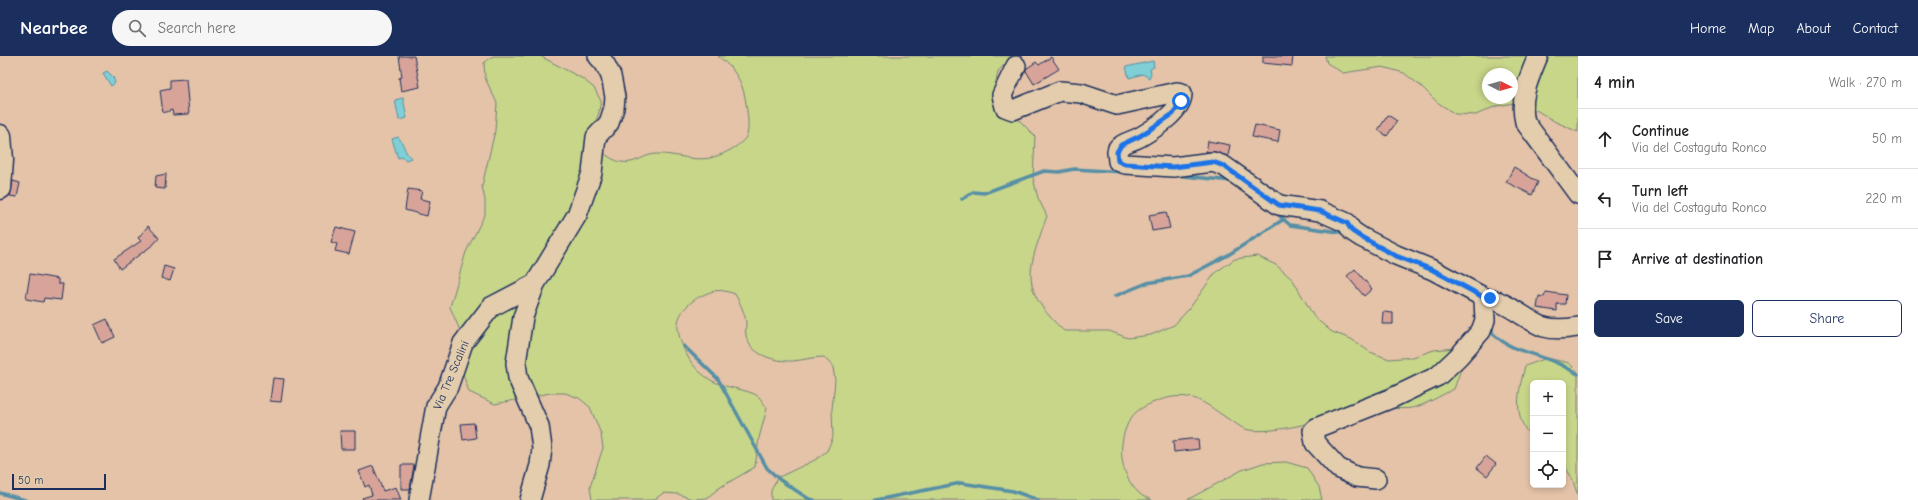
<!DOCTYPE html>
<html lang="en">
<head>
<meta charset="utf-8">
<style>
	:root { --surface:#fff; --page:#f6f6f6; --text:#202124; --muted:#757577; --line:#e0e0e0; --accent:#1b2f5e }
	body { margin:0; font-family:"Comic Neue",sans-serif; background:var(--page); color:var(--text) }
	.controls { position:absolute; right:12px; bottom:12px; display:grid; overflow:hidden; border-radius:6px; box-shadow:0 2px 6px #0003 }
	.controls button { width:36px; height:36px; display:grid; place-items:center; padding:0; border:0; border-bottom:1px solid var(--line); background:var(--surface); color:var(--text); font:20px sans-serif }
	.compass { position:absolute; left:1482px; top:12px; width:36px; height:36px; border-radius:50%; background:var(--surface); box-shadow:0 2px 6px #0003; rotate:96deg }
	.scale { position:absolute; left:12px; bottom:10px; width:94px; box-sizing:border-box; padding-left:4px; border:2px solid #1b2f5e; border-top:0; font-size:11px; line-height:14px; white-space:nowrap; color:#1b2f5e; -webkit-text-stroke:3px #e4cdad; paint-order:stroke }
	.stop { position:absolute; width:12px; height:12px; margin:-9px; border:3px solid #1a73e8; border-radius:50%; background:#fff }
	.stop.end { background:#1a73e8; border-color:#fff; box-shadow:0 1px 4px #0008 }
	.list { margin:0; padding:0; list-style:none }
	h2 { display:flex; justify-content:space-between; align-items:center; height:52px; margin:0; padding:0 16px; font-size:17px }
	h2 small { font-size:13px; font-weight:400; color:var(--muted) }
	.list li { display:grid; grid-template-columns:26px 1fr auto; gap:12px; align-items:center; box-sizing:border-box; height:60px; padding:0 16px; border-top:1px solid var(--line) }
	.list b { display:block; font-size:15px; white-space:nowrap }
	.list p { margin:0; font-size:13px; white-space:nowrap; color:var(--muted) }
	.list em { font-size:13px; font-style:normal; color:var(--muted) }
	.actions { display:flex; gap:8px; padding:12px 16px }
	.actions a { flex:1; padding:9px 0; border:1px solid var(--accent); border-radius:6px; text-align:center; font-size:14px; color:var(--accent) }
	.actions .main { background:var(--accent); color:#fff }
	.icon { flex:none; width:22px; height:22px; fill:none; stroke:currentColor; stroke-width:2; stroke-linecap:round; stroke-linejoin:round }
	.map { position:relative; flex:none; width:1578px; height:444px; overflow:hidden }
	header { display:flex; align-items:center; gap:24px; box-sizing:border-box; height:56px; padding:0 20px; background:var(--accent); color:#fff }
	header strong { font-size:19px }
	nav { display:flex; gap:22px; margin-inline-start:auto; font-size:14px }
	.search { width:280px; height:36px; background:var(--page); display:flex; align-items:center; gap:10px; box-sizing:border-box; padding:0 14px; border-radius:22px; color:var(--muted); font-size:15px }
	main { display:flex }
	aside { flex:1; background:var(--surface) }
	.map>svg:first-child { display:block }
	.green { fill:#c8d68a; stroke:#728274; fill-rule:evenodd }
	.water { fill:#7ecfd6; stroke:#568fa6 }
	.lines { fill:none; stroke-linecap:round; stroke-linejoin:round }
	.stream { stroke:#568fa6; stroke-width:3.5 }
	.building { fill:#d8a499; stroke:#1b2f5e }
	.minor-casing { stroke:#1b2f5e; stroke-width:22 }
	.major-casing { stroke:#1b2f5e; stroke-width:25 }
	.minor { stroke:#e4cdad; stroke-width:19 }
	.major { stroke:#e4cdad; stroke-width:22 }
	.route { stroke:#1a73e8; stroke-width:5 }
	.labels { text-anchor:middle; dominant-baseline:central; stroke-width:4; stroke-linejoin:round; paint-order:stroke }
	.street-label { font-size:12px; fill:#1b2f5e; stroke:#e4cdad }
</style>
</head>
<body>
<header>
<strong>Nearbee</strong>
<div class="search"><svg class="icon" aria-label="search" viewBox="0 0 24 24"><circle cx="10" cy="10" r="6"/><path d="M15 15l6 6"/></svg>Search here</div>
<nav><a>Home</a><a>Map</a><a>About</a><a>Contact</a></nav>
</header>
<main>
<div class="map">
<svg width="1578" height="444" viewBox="0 0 1578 444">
	<rect width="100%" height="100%" fill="#e4c3a8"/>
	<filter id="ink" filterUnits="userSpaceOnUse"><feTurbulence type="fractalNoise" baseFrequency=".025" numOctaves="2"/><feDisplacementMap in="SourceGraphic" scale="8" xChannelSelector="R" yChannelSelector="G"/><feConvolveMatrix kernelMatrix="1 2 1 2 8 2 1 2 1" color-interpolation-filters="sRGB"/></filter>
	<g filter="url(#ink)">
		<path class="green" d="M493,0H540L583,23L594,32L601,45L598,60L592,73L591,87C603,96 614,109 631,106C640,104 647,98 657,98C675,97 696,107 714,101C724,98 743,89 747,79C749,72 748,62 747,55C744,29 739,17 718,0H1013L998,15L994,35L1001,55L1020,65L1035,80L1033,122L1038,142L1047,160C1028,214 1018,232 1064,275H1109L1128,282L1151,279L1174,269L1189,253L1216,216L1235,203L1257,200L1276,209L1293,224L1314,261L1332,276L1351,283L1370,296L1389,303L1413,301L1434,294L1455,292L1461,313L1454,333C1441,339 1426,349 1412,352C1398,354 1384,350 1370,353C1338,358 1275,381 1245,373C1242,372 1238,369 1235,367C1210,353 1199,335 1167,342C1155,345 1137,352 1131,362C1116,385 1119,419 1139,437C1142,441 1148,442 1152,444H771V435L777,422L815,404L827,395L833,381L832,353L835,325L833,311L824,301C812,301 804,304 793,305C776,306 749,299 746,279C745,275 746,271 746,267C745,256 740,248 735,238C721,233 715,233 701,240C689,246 676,258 678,273C681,295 695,318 717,327C728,332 749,334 758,340C761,343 764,348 767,352L759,382L755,411L719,432L707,442L692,443L678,438L663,437L654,444H592L590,431L603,392L601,378L590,351L579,342L565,337H550L495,348L469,336L459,306L461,277L450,251L466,196L485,158V144L482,130L495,75L497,47L485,22L484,7Z
			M1325,0H1578V76L1554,65L1536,54L1515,47L1496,50L1476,59L1455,58L1437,46L1422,31L1404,17L1383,11L1343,17L1327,7ZM1488,18H1512V42H1488Z
			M1547,302L1569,307L1578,316V440L1572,422L1563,407V327H1533V383C1512,361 1518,337 1525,310Z
			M1286,406L1307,412L1319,431L1322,444H1187L1242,414L1263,407Z"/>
		<path class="water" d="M1153,5L1154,11L1150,13L1151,17L1149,22L1143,18L1129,22L1126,11Z
			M107,15L113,21L115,27L111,30L103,17Z
			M403,42L407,62L399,64L395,44Z
			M398,81C404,87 404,96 411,102L406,104L402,101L398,102L392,83Z"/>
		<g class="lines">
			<path class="stream" d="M1174,119L1232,125
				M962,143L973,136L984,137L1044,115L1059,116L1074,113L1124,116
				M1275,156L1290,169L1346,177
				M1115,240L1147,227L1188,220L1228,199L1284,163
				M1492,268V277C1512,295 1524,294 1547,303C1558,306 1568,313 1578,318
				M684,290L718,323L767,412L780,424L809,443L814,444
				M0,437L25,444
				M876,444L961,427L1013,435L1038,444"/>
		</g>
		<path class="building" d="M399,0H414L420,31L401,35L399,22L402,21Z
			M1263,0H1293L1292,10L1263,7Z
			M1051,1L1059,13L1034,28L1026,15V13L1036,6L1039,9Z
			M186,23L189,58L173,59L172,54L163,57L160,34L170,32V24Z
			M1388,59L1397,65L1387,80L1378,74Z
			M1255,69L1280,74L1278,86L1252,81Z
			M1208,85L1230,89L1228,100L1216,96H1206Z
			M1514,111L1538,126L1532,139L1506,126Z
			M166,118L165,133L155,132L156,120Z
			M13,125L20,127L17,141L10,140Z
			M408,133L422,135L420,143L430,145L427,160L405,154Z
			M1166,156L1170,172L1152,175L1149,159Z
			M148,170L159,182L154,188L120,213L114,203L141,185L138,182Z
			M336,171L355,176L349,198L335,195L337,188L331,186Z
			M164,210L174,213L170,225L161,222Z
			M1355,213L1372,233L1364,240L1347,220Z
			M30,218L58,223V228H63L61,244L44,242L43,246L26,243Z
			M1546,236L1566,239L1565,248H1557V255L1537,252L1539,240L1544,241Z
			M1383,256L1393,257V268H1382Z
			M107,263L115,281L102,287L94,269Z
			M273,322L284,323L281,346L270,345Z
			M474,367L476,382L463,384L461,368Z
			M340,375H355V393H341Z
			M1190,383H1198L1199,393L1174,396L1173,385Z
			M1486,400L1496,408L1487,420L1477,412Z
			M401,409H414L410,433H401Z
			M373,410L383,435L396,431L401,444H363L362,442L372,439L369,429L365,431L359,415Z"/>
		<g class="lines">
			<defs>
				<path id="minor" d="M1538,0C1529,22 1519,42 1525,66L1578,138
					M1016,10L1002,39L1005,51L1013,54L1060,35L1081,37L1117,49L1177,36L1182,37C1183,54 1154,73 1140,81C1133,85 1124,86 1118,92L1117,96L1118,105L1125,108L1173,111L1213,106L1224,110L1279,149L1320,155L1347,167L1352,175L1361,181L1396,199L1433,214L1487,243
					M1376,423L1357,421L1338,412L1315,387L1313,375L1316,372L1392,342L1438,320L1459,300L1481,275L1485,264L1484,244C1502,240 1526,265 1544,271C1555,274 1567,273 1578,271
					M419,444L436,350L448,331L463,287L491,251L535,228
					M530,444L540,409L542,392L539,370L518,322L516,307L523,261L535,228L577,159L592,117L596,81L609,67L614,52L615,41L611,20L605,8L598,0"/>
				<path id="major" d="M0,80L2,104L0,132"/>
			</defs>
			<use href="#minor" class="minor-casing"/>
			<use href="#major" class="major-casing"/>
			<use href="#minor" class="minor"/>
			<use href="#major" class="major"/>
		</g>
	</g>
	<g class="lines" filter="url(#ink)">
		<path class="route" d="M1181,45L1173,58L1140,80L1121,89L1117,96L1118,105L1125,108L1173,111L1213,106L1224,110L1279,149L1320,155L1347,167L1352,175L1361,181L1396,200L1433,214L1487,243L1490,242"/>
	</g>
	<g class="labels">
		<g class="street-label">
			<text transform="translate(451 319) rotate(-67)">Via Tre Scalini</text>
		</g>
	</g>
</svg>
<div class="controls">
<button>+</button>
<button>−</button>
<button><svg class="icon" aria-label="locate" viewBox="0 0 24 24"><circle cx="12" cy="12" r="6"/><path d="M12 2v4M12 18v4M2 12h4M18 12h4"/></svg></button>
</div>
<svg class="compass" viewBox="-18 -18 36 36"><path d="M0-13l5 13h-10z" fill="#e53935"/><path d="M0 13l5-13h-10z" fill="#757577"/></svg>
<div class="scale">50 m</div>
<div class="stop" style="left:1181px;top:45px"></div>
<div class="stop end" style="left:1490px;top:242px"></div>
</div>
<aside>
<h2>4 min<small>Walk · 270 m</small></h2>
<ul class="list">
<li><svg class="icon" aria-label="ahead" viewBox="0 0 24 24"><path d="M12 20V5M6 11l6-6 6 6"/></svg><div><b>Continue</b><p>Via del Costaguta Ronco</p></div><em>50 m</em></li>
<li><svg class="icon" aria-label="left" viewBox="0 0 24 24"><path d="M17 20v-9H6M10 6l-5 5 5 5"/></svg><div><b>Turn left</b><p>Via del Costaguta Ronco</p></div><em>220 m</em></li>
<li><svg class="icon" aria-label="arrive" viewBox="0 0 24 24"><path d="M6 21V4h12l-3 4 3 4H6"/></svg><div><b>Arrive at destination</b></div></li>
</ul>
<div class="actions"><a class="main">Save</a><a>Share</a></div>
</aside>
</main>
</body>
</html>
